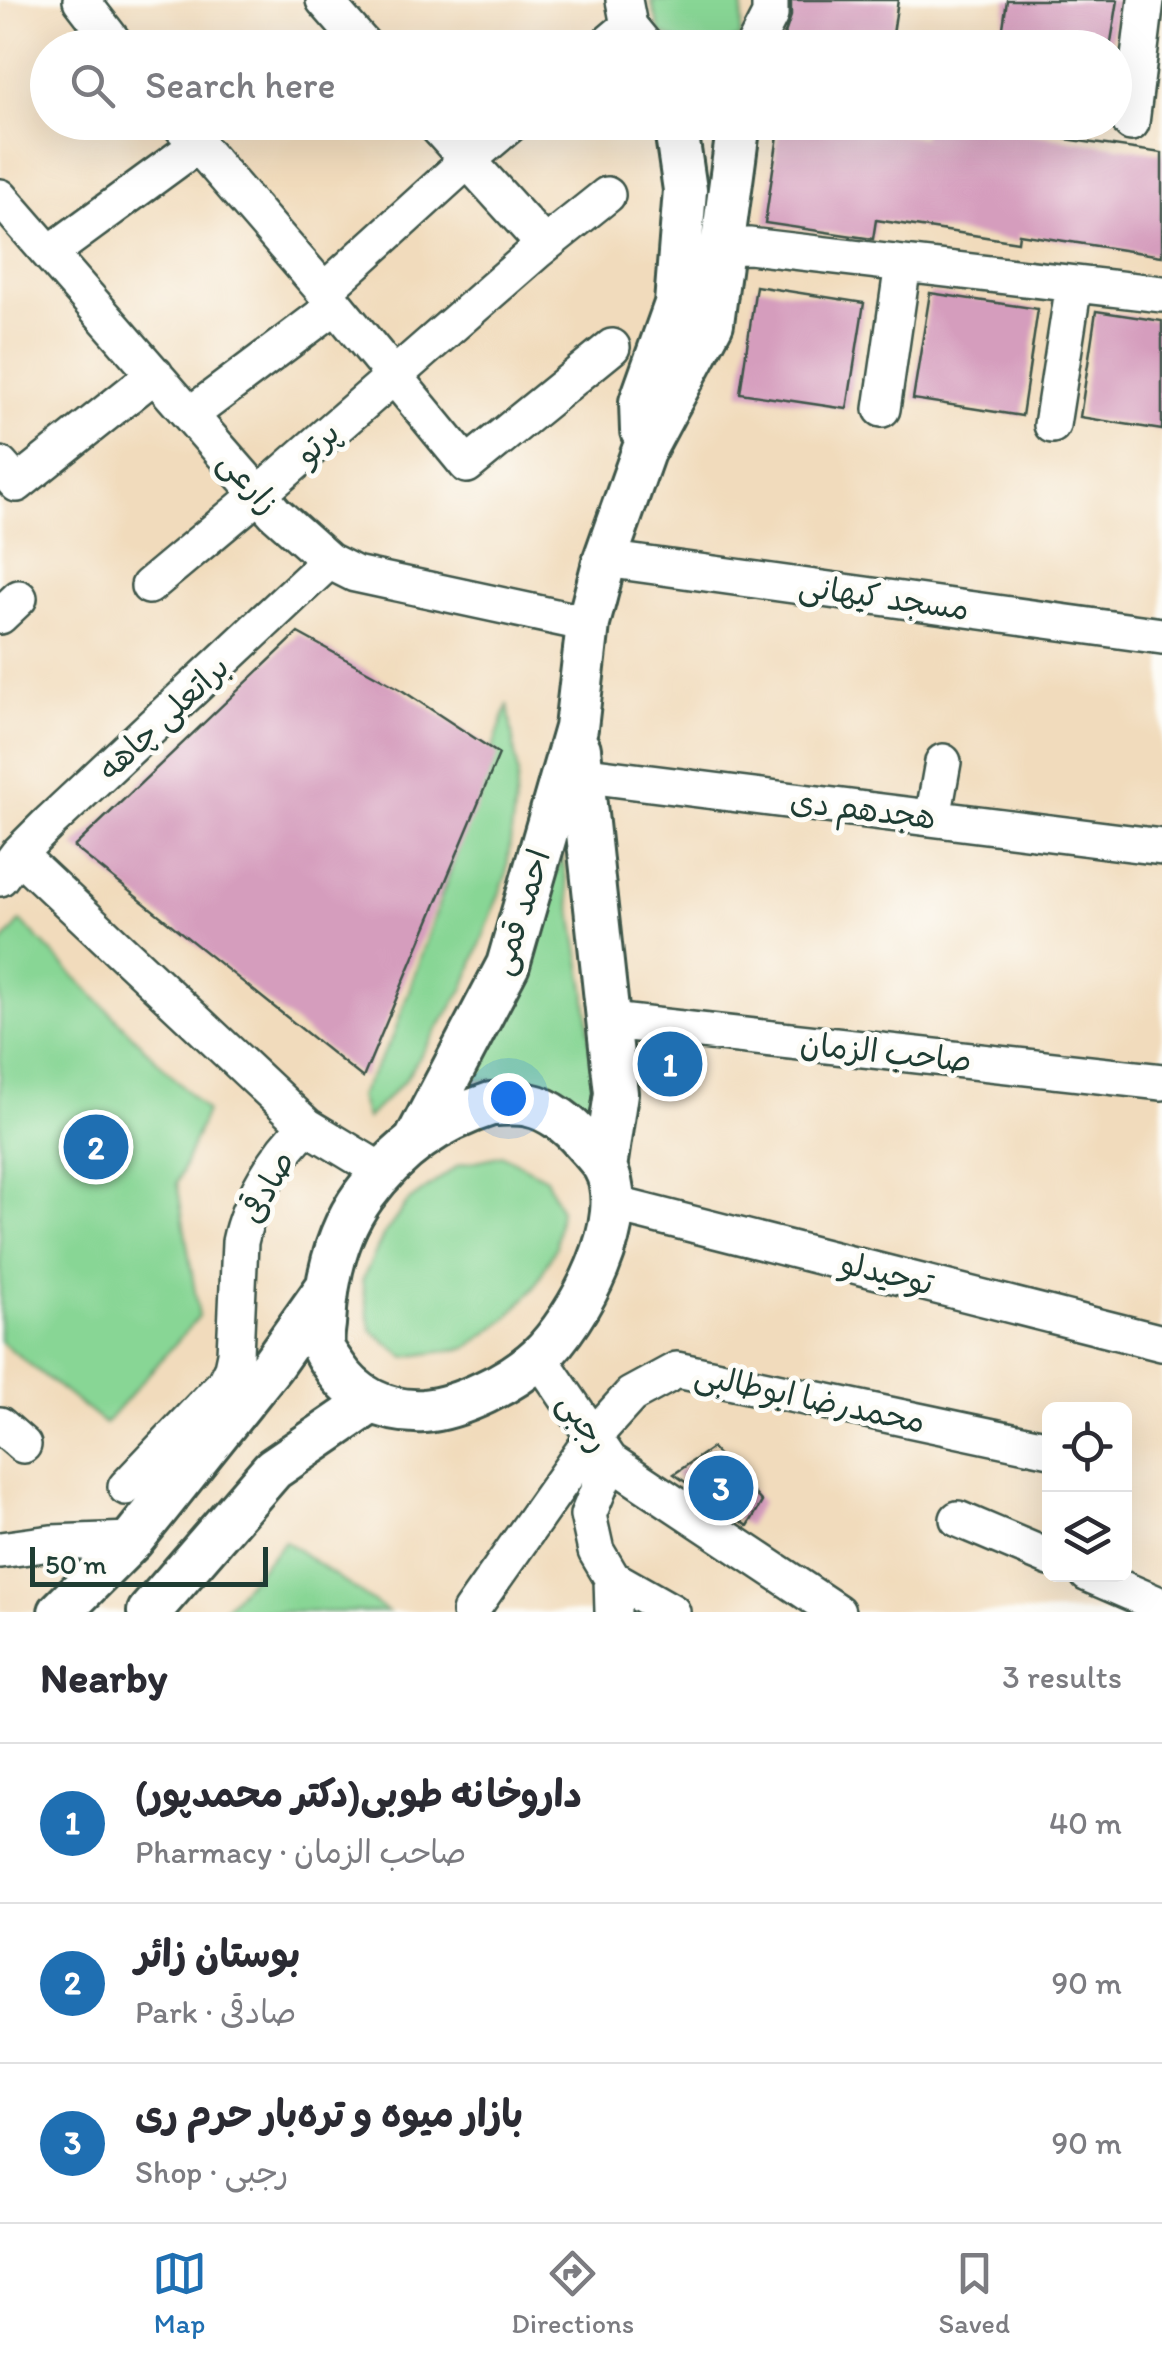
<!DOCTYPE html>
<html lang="en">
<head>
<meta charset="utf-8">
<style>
	:root { --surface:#fff; --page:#f7f7f7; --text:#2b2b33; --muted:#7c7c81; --line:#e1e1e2; --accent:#1f6fb2 }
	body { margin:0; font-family:Itim,"Playpen Sans Arabic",sans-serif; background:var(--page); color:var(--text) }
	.controls { position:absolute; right:30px; bottom:30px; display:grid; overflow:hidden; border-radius:15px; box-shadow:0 10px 40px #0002 }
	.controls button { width:90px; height:90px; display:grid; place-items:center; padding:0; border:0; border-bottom:2px solid var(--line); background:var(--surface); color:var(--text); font:50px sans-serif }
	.scale { position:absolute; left:30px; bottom:25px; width:238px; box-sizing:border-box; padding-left:10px; border:5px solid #1f3d34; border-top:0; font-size:28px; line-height:35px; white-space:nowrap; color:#1f3d34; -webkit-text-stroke:8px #fdfcf7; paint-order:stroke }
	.you { position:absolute; left:508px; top:1098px; width:35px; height:35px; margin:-25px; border:8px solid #fff; border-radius:50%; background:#1a73e8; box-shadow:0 0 0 15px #1a73e833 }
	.badge { display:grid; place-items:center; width:65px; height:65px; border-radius:50%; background:var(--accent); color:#fff; font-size:32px; font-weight:700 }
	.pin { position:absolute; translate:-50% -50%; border:5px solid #fff; box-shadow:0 2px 10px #0006 }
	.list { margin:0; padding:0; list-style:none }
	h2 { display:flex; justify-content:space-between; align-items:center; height:130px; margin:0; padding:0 40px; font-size:42px }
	h2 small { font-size:32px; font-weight:400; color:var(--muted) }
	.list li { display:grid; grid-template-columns:65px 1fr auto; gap:30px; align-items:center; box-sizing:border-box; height:160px; padding:0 40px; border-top:2px solid var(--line) }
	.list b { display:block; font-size:38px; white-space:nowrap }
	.list p { margin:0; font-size:32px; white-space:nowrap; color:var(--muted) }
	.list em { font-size:32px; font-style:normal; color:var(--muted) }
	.icon { flex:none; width:55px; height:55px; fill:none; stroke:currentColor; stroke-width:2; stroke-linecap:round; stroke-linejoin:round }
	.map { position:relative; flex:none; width:1162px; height:1612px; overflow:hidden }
	.search { position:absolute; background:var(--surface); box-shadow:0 10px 40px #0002; left:30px; right:30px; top:30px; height:110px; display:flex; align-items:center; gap:25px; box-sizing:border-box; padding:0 35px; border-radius:55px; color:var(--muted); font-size:38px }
	.sheet { height:610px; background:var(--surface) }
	nav { display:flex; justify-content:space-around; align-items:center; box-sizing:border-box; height:140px; border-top:2px solid var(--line); background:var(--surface); font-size:28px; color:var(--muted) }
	nav a { display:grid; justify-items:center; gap:5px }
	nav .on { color:var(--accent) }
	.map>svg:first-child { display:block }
	.green { fill:#88d695; stroke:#548a64; stroke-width:2.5 }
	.building { fill:#d59dbd }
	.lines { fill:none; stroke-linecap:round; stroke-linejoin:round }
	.minor-casing { stroke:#3e5548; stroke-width:40 }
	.major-casing { stroke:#3e5548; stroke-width:48 }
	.minor { stroke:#fff; stroke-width:35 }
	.major { stroke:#fff; stroke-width:42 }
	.labels { text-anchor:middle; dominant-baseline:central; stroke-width:10; stroke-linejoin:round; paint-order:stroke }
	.street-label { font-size:32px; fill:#1f3d34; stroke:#fdfcf7 }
</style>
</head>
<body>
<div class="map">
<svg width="1162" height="1612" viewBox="0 0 1162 1612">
	<rect width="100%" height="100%" fill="#fdfcf7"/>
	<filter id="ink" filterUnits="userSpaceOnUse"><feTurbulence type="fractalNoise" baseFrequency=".01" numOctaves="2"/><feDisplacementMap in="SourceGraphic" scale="20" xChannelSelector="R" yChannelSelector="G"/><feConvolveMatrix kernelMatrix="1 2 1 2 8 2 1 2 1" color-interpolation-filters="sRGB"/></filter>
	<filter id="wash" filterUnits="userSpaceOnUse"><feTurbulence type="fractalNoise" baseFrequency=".0048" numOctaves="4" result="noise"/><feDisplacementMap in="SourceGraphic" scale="40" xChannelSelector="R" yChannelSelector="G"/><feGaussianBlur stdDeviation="2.25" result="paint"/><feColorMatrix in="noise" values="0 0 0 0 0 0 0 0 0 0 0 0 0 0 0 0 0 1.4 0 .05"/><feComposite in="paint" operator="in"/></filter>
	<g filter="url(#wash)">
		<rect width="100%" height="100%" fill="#f1dbbc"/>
		<path class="green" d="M651,0H743L740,38C703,52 694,52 660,32Z
			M508,704L518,776L506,876L464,988L405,1080L366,1119L359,1096L393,1037Z
			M562,855L585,989L594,1085L591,1110C577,1106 567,1098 554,1092C532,1081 503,1081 479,1080L471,1071L524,964Z
			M21,921L206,1111L177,1183L199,1316L105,1424L0,1341V946Z
			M503,1155L546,1178L560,1209L556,1247L534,1288L505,1320L467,1348L405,1357L371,1330L362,1281L383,1236L408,1202L459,1165Z
			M285,1541L388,1612H221Z"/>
		<g id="blocks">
			<path class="building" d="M791,0H898L891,48H780L791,16Z
				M1007,0H1118L1110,48H1000Z
				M780,122H823L923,138L926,122H949L1162,153V256L1019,234L1018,242L876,220L873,239L765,223Z
				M756,286L864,303L847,409L740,393Z
				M930,293L1038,309L1022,416L913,399Z
				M1096,311L1162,321V430L1080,417Z
				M298,633L400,689L499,754L363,1078L74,847Z
				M712,1448L762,1502L748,1526L674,1474Z"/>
		</g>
	</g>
	<g filter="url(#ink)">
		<use href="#blocks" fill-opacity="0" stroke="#3e5548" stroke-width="2.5"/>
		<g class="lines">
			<defs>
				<path id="minor" d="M81,0L118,48
					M324,0L366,48
					M624,0L629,26L647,48
					M603,48L629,26
					M753,48L770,15V0
					M178,122L324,291L467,465L612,347
					M1131,123L1146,0
					M0,197L275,513L329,561L355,574L588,624
					M722,247L749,246L1162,294
					M537,251L607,195
					M50,253L196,146
					M324,291L467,161L513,122
					M882,409L903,264
					M190,415L335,306
					M1052,425L1074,284
					M0,465L17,484L155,374
					M605,559L1162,636
					M149,586L259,494L537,251L541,244L539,239L433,122
					M0,616L19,598
					M563,772L1162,847
					M933,818L943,762
					M18,854L307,1126C277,1153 248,1203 240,1242L235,1354L232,1368L224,1384L126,1487
					M0,878L18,854L49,823L329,561
					M610,1021L1162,1082
					M307,1126L383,1172
					M613,1204L1162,1343
					M539,1357L610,1461L837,1612
					M0,1425L23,1445
					M610,1461L588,1515L596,1551L612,1578L613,1612
					M958,1519L1050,1558
					M0,1550L51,1543L132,1540
					M1088,1574L1162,1606
					M612,1578L672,1612
					M470,1612L593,1437L631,1395L677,1370L1050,1449"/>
				<path id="major" d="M642,431L641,402L676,304L685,190L675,122
					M579,749L616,1093L605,1168
					M491,1104C503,1104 517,1102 529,1105C550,1109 571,1126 584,1142C591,1150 599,1158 604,1166C634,1218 578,1320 539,1357C512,1382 460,1408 424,1411C386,1413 354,1397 334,1366C330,1360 324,1353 323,1347C322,1340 323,1331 324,1324C326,1279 337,1232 364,1195C398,1149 437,1121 491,1104Z
					M416,1140L508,965L576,728L588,624L605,559L643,452L712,323L739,122
					M60,1612L132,1540L272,1365L325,1290
					M149,1612L273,1469L371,1402"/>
			</defs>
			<use href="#minor" class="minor-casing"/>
			<use href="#major" class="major-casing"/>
			<use href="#minor" class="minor"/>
			<use href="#major" class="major"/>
		</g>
	</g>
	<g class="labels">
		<g class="street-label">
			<text transform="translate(317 443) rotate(-42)">پرتو</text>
			<text transform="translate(249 482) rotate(48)">زارعی</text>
			<text transform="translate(884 597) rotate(8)">مسجد کیهانی</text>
			<text transform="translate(163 718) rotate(-43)">براتعلی چاهه</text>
			<text transform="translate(863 809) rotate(7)">هجدهم دی</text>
			<text transform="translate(520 912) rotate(-72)">احمد قمی</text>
			<text transform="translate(886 1052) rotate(6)">صاحب الزمان</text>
			<text transform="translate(267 1187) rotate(-61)">صادقی</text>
			<text transform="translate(887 1273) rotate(14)">توحیدلو</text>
			<text transform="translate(810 1398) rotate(12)">محمدرضا ابوطالبی</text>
			<text transform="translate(584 1422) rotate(55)">رجبی</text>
		</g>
	</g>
</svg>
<div class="controls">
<button><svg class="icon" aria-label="locate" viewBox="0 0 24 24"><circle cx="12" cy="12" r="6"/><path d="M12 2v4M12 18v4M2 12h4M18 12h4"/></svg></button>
<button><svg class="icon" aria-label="layers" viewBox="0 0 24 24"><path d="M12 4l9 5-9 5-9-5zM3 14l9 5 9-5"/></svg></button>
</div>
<div class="scale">50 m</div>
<div class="you"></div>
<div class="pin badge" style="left:670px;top:1064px">1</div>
<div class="pin badge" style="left:96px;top:1147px">2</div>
<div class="pin badge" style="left:721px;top:1488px">3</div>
<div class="search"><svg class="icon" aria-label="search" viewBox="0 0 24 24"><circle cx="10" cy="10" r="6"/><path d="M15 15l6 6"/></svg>Search here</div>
</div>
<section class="sheet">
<h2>Nearby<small>3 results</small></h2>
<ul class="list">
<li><span class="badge">1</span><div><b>داروخانه طوبی(دکتر محمدپور)</b><p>Pharmacy · صاحب الزمان</p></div><em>40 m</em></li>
<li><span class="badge">2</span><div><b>بوستان زائر</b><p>Park · صادقی</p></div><em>90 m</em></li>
<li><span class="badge">3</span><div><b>بازار میوه و تره‌بار حرم ری</b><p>Shop · رجبی</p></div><em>90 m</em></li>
</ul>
</section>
<nav>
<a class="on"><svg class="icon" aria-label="map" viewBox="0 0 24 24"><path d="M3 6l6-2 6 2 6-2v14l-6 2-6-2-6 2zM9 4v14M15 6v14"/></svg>Map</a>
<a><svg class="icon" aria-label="directions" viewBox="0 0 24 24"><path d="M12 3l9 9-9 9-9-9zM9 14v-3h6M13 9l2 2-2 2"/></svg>Directions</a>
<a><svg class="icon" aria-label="saved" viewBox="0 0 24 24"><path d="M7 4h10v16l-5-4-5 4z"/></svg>Saved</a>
</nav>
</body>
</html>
